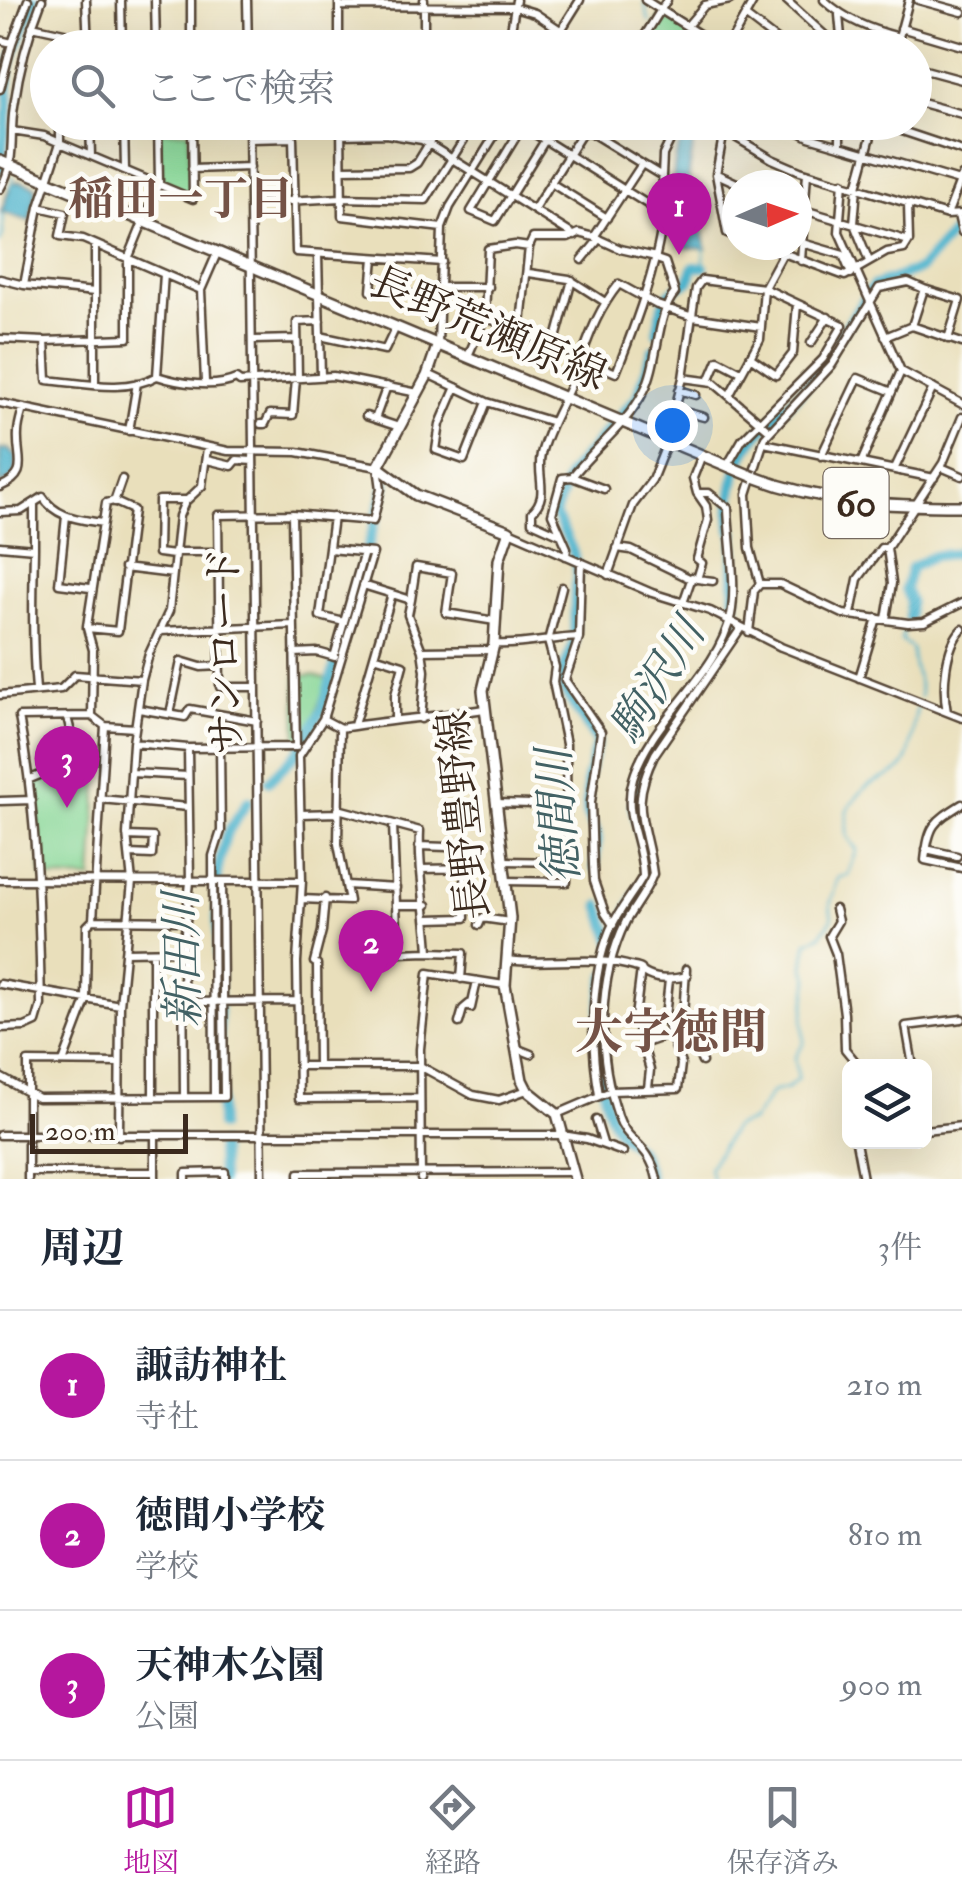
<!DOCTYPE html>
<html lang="ja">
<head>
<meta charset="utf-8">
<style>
	:root { --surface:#fff; --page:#f6f6f7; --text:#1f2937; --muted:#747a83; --line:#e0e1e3; --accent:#b5179e }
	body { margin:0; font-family:"IM FELL Double Pica","Noto Serif JP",serif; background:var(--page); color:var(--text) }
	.controls { position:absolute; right:30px; bottom:30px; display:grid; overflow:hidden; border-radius:15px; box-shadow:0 10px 40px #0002 }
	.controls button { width:90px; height:90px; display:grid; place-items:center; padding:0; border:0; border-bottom:2px solid var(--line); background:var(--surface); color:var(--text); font:50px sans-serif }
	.compass { position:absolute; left:722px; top:170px; width:90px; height:90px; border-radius:50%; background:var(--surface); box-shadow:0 10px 40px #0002; rotate:88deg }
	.scale { position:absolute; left:30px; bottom:25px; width:158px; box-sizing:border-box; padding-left:10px; border:5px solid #3b2a1e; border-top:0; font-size:28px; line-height:35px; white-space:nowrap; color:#3b2a1e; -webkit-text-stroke:8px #fdfcf7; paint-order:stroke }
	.you { position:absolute; left:672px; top:425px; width:35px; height:35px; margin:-25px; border:8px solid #fff; border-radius:50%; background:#1a73e8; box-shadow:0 0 0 15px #1a73e833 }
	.badge { display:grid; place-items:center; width:65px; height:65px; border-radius:50%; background:var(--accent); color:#fff; font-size:32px; font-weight:700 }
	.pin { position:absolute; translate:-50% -82px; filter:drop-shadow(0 2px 5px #0008) }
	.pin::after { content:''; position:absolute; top:52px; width:35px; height:30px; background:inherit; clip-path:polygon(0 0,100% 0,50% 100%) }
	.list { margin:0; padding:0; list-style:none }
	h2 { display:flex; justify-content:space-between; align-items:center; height:130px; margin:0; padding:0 40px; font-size:42px }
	h2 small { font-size:32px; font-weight:400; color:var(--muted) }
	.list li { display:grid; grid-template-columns:65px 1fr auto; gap:30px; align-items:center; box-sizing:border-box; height:150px; padding:0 40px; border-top:2px solid var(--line) }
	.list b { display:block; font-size:38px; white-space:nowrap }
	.list p { margin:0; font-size:32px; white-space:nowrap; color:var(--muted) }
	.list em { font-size:32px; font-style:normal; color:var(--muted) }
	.icon { flex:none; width:55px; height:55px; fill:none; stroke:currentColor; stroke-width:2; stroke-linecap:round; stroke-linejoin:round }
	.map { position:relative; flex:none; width:962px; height:1179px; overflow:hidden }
	.search { position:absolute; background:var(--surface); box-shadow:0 10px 40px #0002; left:30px; right:30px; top:30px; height:110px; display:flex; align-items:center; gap:25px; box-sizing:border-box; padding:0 35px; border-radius:55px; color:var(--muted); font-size:38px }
	.sheet { height:580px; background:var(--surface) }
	nav { display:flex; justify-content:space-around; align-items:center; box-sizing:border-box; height:140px; border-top:2px solid var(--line); background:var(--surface); font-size:28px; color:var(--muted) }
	nav a { display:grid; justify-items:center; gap:5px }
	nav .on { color:var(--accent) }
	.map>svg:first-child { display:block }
	.green { fill:#86d695; stroke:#60805a; stroke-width:2.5 }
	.water { fill:#4db3cc; stroke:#446e75; stroke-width:2.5 }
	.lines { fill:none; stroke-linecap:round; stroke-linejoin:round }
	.stream { stroke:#4db3cc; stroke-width:2.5 }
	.river { stroke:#4db3cc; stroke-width:10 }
	.minor-casing { stroke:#554536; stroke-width:11 }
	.major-casing { stroke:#554536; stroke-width:14 }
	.minor { stroke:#fff; stroke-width:6 }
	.major { stroke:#fff; stroke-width:9 }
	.major-bridge-casing { stroke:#554536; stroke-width:14; stroke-linecap:butt }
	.major-bridge { stroke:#fff; stroke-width:9 }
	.labels { text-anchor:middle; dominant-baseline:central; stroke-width:9; stroke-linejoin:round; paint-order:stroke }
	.shield { fill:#fdfcf7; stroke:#75695f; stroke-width:2.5 }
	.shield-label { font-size:40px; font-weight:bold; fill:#3b2a1e }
	.street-label { font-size:42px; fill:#3b2a1e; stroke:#fdfcf7 }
	.neighbourhood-label { font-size:45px; font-weight:bold; fill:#745246; stroke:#fdfcf7 }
	.water-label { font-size:45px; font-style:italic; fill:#426164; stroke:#fdfcf7 }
	.quarter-label { font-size:48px; font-weight:bold; fill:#745246; stroke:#fdfcf7 }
</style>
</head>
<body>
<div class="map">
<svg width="962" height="1179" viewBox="0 0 962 1179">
	<rect width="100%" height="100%" fill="#fdfcf7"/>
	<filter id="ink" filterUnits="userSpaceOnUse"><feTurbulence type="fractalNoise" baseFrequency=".01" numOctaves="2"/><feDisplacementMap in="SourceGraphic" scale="20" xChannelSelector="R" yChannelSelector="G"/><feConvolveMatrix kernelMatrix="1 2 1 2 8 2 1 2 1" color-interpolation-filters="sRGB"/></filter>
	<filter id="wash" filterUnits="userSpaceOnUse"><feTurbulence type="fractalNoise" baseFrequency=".0048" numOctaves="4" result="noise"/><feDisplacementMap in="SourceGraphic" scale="40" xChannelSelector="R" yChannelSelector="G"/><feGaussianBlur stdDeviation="2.25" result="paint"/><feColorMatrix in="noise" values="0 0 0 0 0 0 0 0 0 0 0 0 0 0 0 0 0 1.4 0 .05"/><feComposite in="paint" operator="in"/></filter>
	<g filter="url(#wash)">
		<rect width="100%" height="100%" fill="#e9dfbb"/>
		<path class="green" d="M660,16H665L716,47H657L650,35Z
			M159,131H189L191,195L161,182Z
			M312,675L328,679L310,729L297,749L296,676Z
			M75,763L99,764L92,879L42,878L34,781Z"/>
		<path class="water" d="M688,129C700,143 686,166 689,184C692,207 705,226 706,249L683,247L677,239C676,199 665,164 688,129Z
			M20,181L35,186L36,191L30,221L1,212L11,184Z
			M0,449H8L16,456C18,472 15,478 0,485Z"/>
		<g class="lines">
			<path class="stream" d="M645,4L649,21
				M649,36L655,48
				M687,122L688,129
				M0,173H2
				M10,187L14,178L11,177
				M0,242L3,234L2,214
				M704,267V247
				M906,626L901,640L912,649C911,669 922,682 920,697
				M712,1179L709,1168L734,1127L752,1121L772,1092L788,1088L798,1078L795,1057L804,1043L803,1021L809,978L804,967L807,942L820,936L832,919L830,905L838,878L848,875L857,850L847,836V810C853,802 860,792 868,786C881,777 901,776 907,759C914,741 912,723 918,705"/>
			<path class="river" d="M0,167L8,110L9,67L34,0
				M657,332C662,308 662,290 689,282L693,267H704
				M839,337L873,286L920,269L956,229
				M909,617L910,601L905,589L911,568L933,556L960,553L962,547
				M269,781L300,750L322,710L386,483
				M595,868L597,834L587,815V779L597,742L563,689V671L574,643L575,585C584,562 564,535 555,514L569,474L638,395L653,349
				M600,905L612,941
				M613,949L634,897L645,882L647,865L633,805L651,751L720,654L735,622L734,533L731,529C725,429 784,427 828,356
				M606,975C596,1016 594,1100 621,1135C626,1141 634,1144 639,1150C644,1157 647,1170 650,1179
				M220,1126L217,873L226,835L248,801
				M220,1145L221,1179"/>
		</g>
	</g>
	<g filter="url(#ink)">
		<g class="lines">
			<defs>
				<path id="minor" d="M86,0L88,48
					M121,0L122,48
					M155,0L156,48
					M191,0V48
					M247,0L248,48
					M339,0V48
					M424,0V48
					M645,0L721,48
					M786,0L839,48
					M824,0C847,21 870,29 899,37
					M918,0L962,12
					M339,6L515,7L535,13L587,48
					M839,15L842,48
					M745,16L787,48
					M32,26L87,38
					M687,26L705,5L730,0
					M901,28L962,46
					M339,39L510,38
					M0,40L12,43
					M508,48L516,0
					M550,48L580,0
					M637,48L667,0
					M727,48L754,0
					M896,48L909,0
					M914,67L962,80
					M0,89L12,43L28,0
					M914,101L962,114
					M60,122V143L193,199L192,122
					M90,122L91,156
					M124,122L125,170
					M249,122L262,1179
					M341,122L342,216L442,228
					M516,122L663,214
					M636,122L668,141
					M710,122L772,159L800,171L947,215L962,214
					M781,122L809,137L840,146V122
					M875,122L962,151
					M522,127L471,211L495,221L544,142
					M585,129L642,164
					M12,131L44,136L60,143L39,207
					M724,131L716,174L727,233L737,237
					M341,135L386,134L422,140L575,236
					M250,139L293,138L296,252L442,262
					M840,146L959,181
					M192,169L250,167
					M342,169L409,168L417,163L442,122
					M717,174L741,185
					M662,176L663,155L679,122
					M843,182L839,232L901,371L962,404
					M551,183L607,218
					M0,189C17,160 9,137 14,106C19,69 28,35 42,0
					M251,203L341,198L426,200L475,122
					M535,208L589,122
					M804,210L909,241
					M947,215L962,176
					M958,215L962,232
					M594,237L620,249L656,257
					M802,243L843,255L851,274
					M762,245L845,276L887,252L904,249L909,241L908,204
					M95,247V384
					M318,255L321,376
					M374,258L371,291L442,297
					M582,260L599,239
					M801,261L807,173
					M869,261L854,224L857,187L875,122
					M529,273L569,279L605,302
					M0,279L24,285L95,292
					M24,285L39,207L65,213L60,236L83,239L201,290L205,382
					M442,287H489
					M201,290L218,251
					M485,317L616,373C636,323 673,229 662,176L642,164L594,237L579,233L568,238H533L529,247L520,333
					M912,326L924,289L960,300L948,339
					M320,336L385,350L396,327
					M885,337L912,326L962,343
					M0,339L45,341L47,380C83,383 125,394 157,376C178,383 215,389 236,379L240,382L333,376L418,393
					M254,340L297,339
					M46,341L128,338V259L159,183L158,122
					M811,343L828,317
					M438,344L442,228L450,207L503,122
					M554,346L572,280
					M468,356L485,317L488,249L515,245L529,247
					M750,357L776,375L793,353L797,304
					M428,374L487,402L553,422
					M157,376L164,274
					M298,378L297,322L320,321
					M683,378L713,382L770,431
					M709,381L718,360L741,372
					M456,387L440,424L436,450L464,460L487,402
					M679,390L696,395
					M730,394L760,339L764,288L783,253
					M0,403L228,451L297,452L378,467L381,489L373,521L292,514L218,515L220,687H256
					M673,409L704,417
					M366,416L399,427
					M375,419L387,386
					M261,424H265L270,414L293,415L296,378
					M129,431L137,383
					M764,443L934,478
					M821,456L858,378L892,392
					M207,460L232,466L237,460L253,461
					M861,463L901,371
					M941,467L962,476
					M895,468L933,388
					M572,477L604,489
					M0,487C31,474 16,459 18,433C18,425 21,416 23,409
					M114,502L122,479
					M0,512L21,511L43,497C56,518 79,519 102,523
					M66,516L59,584L90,588
					M333,517L320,616L344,622
					M509,531L652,593L710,611L781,647L962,718
					M561,535L532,522V512C550,495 536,477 541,454C547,429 562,406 572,382C587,345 593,316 619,284L657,305L693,317L761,327
					M0,546L34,549V505
					M617,548L631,550L691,579
					M34,549C33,596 32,643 36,690
					M329,549L373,553L323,719L299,756L302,881L297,962L299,1099L420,1098
					M174,552H218
					M174,555L158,553L159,500H186
					M566,556L567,548L552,514L562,478L572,477C595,447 627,425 644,391C659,363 656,314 675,293L665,262L656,259
					M581,563L579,638L565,680L601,732L591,802L593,865L594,881L605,913L613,925
					M124,568L173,574
					M608,575L633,505L652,480L664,450L683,378L696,288L702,280L764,288L843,325L823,359L742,440L727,466
					M697,579L713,581
					M760,584L750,548L747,494L765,437L832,365L879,288L908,282L924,289
					M761,584H780L843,614L908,623L924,622L962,603
					M392,594L411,600L416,567L452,573L446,613L495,621
					M411,600L408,615L422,651L493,650
					M683,603L692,577L697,579L702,563L697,559L708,520L706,506L697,493
					M851,614L858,579L881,548H887
					M886,619L892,583L887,548L943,463L962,417
					M87,628L118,631L133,510L113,501L106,503L87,626V628L93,650L92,716
					M161,631L293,625
					M749,632L754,591L760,584
					M494,644C524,646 550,638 579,637
					M294,653L317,652L335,657
					M374,656L403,665L395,695V720
					M334,657L364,552
					M859,678L877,618
					M0,695L61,689L75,675L142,680
					M139,709L185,717L190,709L257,721
					M947,712C942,688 945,647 962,629
					M170,714L181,661L201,667L219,666
					M323,719L340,728C388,720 436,717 484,709
					M421,719L425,671L422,651
					M354,725L392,594L363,585
					M133,743L188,748L296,747L292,514
					M131,773L188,776
					M30,779L74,761V744L67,717
					M100,799L188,807
					M0,801L32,800
					M496,803L566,805
					M962,804C933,822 929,825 925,860L962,868
					M338,809L420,831C418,872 427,912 429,952L398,953L396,905H427
					M301,814L338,813
					M393,824L396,905
					M127,836L153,837L152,855L129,854
					M419,846L475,848L476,868L421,869
					M926,849L957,856
					M503,861L568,862
					M0,880L302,881
					M505,881L567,882L566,744L553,682L555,667L548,641L562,587
					M347,885L396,888
					M301,899L349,901L338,844L340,728
					M835,909L838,921L829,936L836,954L844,1014L845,1049L859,1066
					M428,919L465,918L464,868
					M93,920L186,921
					M479,925L482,918L510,922
					M125,952L183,951
					M153,952V1097
					M429,952L463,953L461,979
					M507,960C549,966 593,954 634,967C648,970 636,969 648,975C660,981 674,979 687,976
					M641,969L635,1017L650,1070L648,1088
					M686,969L683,1017L702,1062
					M0,984L120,1005
					M183,1002L298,1001
					M471,1008L477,981
					M459,1023L463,1009L469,1004
					M0,1028L25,1027L36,1022L41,1005C39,907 37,813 19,717L92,716L105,726L135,728
					M643,1044L671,1034
					M516,1048L531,1054
					M63,1062L86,1001L87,926L93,920L105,726
					M299,1066H420L473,1095L499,1100L527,1090
					M318,1066L317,964L314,962L322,931L325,898
					M913,1066L906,1026L962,1019
					M0,1077L38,1098L214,1097L213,856L221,831L220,747
					M599,1095C590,1043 590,979 610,930C618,911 633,894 643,876C642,840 622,816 633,779C651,718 717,677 731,615C737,586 729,539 728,508L709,493H697L693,478L702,455
					M184,1097L183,951L190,882L188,749
					M214,1097H224L222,882
					M557,1114L611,1091L678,1089L681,1064L665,1017L669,980
					M596,1120L603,1143
					M924,1130L962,1126
					M0,1135H562L587,1139L623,1152
					M119,1136L120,1005L132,882L127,834L133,743L142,680L149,654L169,611L179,516L185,502L202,486L207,448
					M856,1142L863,1179
					M28,1172H155
					M28,1179V1062L119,1063
					M155,1179V1136
					M186,1179V1173L225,1172V1179
					M299,1179V1173L573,1172
					M421,1179L420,1049L428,973L504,985
					M657,1179C649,1142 627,1144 618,1116C597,1054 597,980 626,921C635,905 647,891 653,874C646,821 628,808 655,754L741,628"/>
				<path id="major" d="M0,161L730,467
					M438,344L427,376L378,467L416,495L509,531L499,560L494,644L483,690L510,918L505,985L522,1080L527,1090L557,1114L575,1179
					M754,477C823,503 889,506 962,506"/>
			</defs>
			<use href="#minor" class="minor-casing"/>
			<use href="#major" class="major-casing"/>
			<use href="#minor" class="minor"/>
			<use href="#major" class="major"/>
			<defs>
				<path id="major-bridge" d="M730,467L754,477"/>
			</defs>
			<use href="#major-bridge" class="major-bridge-casing"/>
			<use href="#major-bridge" class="major-bridge"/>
		</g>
	</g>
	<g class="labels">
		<rect class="shield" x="823.5" y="468" width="65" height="70" rx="8"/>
		<g class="shield-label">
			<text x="856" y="503">60</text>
		</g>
		<g class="street-label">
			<text transform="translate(488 329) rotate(23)">長野荒瀬原線</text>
			<text transform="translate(226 651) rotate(-91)">サンロード</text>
			<text transform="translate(464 815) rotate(-96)">長野豊野線</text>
		</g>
		<g class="neighbourhood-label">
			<text x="181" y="200">稲田一丁目</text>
		</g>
		<g class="water-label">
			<text transform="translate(658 681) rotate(-58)">駒沢川</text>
			<text transform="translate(559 816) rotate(-94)">徳間川</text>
			<text transform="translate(183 960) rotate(-91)">新田川</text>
		</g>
		<g class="quarter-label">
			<text x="671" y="1033">大字徳間</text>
		</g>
	</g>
</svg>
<div class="controls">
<button><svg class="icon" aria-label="layers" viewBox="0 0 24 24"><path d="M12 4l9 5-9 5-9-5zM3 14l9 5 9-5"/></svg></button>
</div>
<svg class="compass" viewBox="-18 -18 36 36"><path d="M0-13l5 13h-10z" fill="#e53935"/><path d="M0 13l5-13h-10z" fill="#747a83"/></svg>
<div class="scale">200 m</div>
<div class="you"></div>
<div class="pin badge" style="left:679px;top:255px">1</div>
<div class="pin badge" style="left:371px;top:992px">2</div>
<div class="pin badge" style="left:67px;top:808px">3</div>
<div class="search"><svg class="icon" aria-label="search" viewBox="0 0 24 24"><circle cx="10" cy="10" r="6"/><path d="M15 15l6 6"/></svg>ここで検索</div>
</div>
<section class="sheet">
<h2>周辺<small>3件</small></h2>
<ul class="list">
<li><span class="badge">1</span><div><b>諏訪神社</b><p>寺社</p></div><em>210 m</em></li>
<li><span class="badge">2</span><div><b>徳間小学校</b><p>学校</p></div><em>810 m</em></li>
<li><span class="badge">3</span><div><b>天神木公園</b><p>公園</p></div><em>900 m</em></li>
</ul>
</section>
<nav>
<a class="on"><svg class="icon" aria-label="map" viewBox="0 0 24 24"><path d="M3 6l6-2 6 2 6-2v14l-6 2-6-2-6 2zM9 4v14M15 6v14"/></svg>地図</a>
<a><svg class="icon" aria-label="directions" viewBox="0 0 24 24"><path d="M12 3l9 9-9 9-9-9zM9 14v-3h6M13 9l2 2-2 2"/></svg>経路</a>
<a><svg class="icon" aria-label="saved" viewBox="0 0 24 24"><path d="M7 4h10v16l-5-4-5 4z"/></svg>保存済み</a>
</nav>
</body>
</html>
